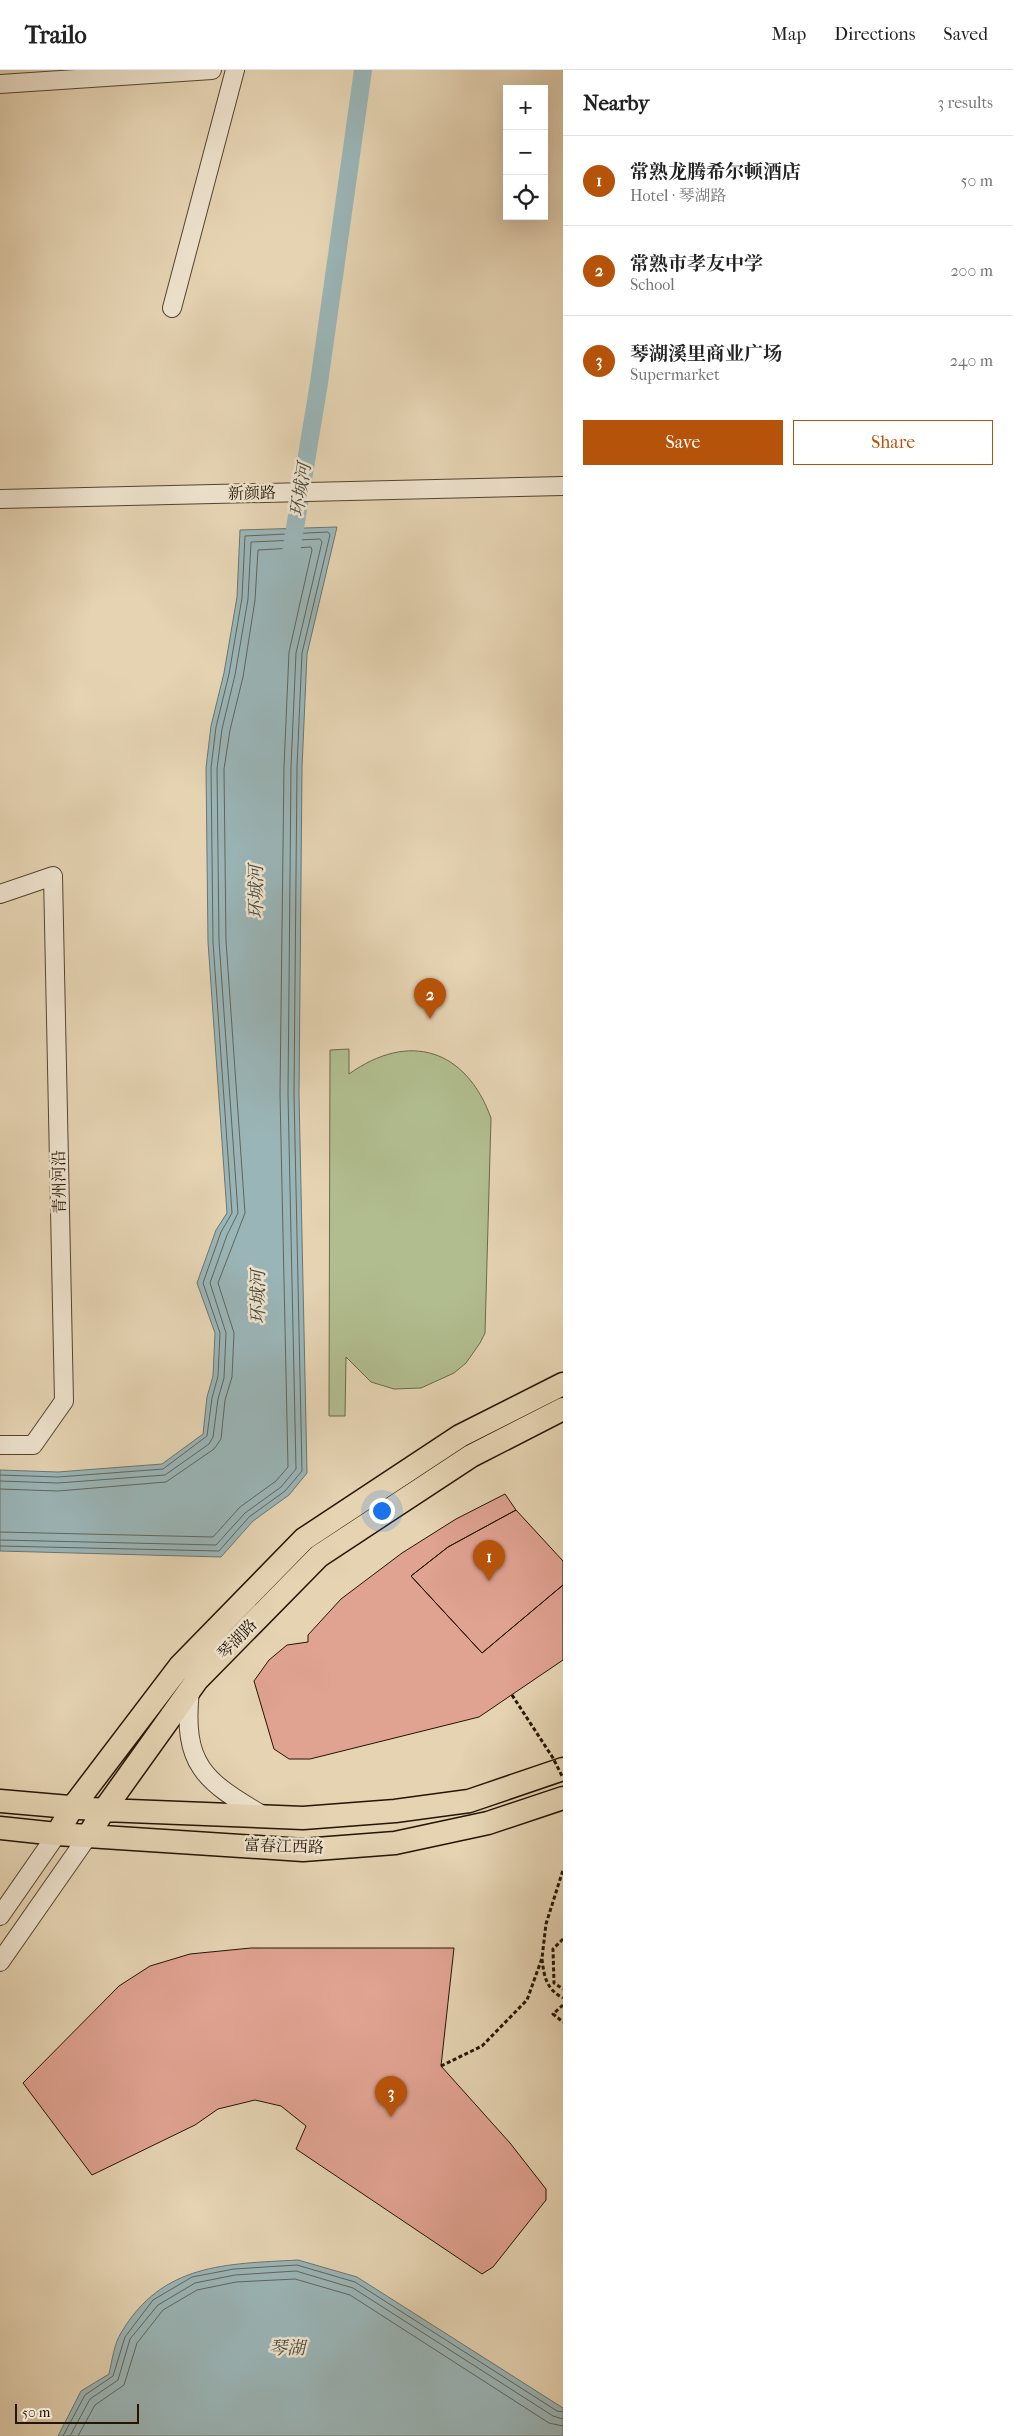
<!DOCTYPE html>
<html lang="en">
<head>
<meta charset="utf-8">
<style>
	:root { --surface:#fff; --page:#f2f2f2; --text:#222; --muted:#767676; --line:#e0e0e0; --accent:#b45309 }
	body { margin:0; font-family:"IM FELL French Canon","Noto Serif SC",serif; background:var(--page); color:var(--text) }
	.controls { position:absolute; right:15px; top:15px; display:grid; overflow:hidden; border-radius:0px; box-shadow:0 5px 20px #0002 }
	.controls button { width:45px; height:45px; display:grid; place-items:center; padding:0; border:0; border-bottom:1px solid var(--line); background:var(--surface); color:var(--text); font:25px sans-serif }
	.scale { position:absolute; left:15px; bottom:12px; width:124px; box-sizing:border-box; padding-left:5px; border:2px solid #241503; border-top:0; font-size:14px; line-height:18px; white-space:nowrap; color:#241503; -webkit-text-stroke:4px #eee2cd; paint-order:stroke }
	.you { position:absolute; left:381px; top:1440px; width:18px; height:18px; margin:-12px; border:4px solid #fff; border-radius:50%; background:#1a73e8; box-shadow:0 0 0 8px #1a73e833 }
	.badge { display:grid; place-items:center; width:32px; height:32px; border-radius:50%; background:var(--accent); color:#fff; font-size:16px; font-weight:700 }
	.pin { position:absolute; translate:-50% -41px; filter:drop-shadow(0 1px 2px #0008) }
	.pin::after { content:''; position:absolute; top:26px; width:18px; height:15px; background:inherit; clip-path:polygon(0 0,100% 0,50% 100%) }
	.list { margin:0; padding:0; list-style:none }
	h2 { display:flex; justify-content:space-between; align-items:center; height:65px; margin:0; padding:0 20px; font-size:21px }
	h2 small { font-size:16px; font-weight:400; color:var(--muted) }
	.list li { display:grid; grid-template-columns:32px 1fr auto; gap:15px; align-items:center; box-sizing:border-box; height:90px; padding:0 20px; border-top:1px solid var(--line) }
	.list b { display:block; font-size:19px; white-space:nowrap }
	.list p { margin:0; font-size:16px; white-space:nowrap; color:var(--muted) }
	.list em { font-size:16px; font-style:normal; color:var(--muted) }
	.actions { display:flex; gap:10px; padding:15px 20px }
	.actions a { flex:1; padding:11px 0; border:1px solid var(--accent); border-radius:0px; text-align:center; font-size:18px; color:var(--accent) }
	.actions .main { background:var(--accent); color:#fff }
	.icon { flex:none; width:28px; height:28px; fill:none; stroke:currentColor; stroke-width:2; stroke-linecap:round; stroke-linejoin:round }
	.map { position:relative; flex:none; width:563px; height:2366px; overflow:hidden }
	header { display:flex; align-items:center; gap:30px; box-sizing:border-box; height:70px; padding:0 25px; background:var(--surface); border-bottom:1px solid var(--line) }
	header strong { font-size:24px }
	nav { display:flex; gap:28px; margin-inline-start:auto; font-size:18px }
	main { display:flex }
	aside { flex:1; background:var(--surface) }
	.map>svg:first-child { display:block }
	.green { fill:#b1bd8f; stroke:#6a6949 }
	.water { fill:#9ab5b7; stroke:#6b756f }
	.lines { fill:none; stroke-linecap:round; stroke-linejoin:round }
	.shore { stroke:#5f655d; stroke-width:1 }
	.canal { stroke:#9ab5b7; stroke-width:18 }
	.building { fill:#e0a291; stroke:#241503 }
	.minor-casing { stroke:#54442f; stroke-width:20 }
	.major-casing { stroke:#241503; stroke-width:25 }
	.path { stroke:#241503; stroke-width:3; stroke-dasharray:4 2.5; stroke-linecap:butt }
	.minor { stroke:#eee2cd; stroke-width:18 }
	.major { stroke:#e5d3b2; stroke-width:22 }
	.path-bridge { stroke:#241503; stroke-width:3; stroke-dasharray:4 2.5; stroke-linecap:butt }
	.labels { text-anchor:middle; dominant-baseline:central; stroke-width:5; stroke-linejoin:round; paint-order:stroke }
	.street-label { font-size:16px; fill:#241503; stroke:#eee2cd }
	.water-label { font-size:18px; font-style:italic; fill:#4d4d42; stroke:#eee2cd }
</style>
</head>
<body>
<header>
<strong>Trailo</strong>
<nav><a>Map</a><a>Directions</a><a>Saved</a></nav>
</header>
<main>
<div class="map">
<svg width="563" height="2366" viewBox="0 0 563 2366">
	<rect width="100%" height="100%" fill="#e5d3b2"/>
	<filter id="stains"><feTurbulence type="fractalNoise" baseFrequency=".004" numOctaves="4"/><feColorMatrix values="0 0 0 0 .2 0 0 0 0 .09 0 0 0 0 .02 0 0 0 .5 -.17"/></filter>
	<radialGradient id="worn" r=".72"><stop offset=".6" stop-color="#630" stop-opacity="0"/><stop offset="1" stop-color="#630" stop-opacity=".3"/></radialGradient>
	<path class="green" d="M349,979V1004C409,961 466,979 491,1048L485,1263L480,1273L466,1293L454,1303L421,1318L394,1319L371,1312L346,1287L345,1346H329L330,980Z"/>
	<path class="water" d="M337,457L307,584L302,698L299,1024L307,1403L289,1425L253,1451L221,1487L0,1481V1400L58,1402L162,1394L203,1364L207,1327L213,1306L215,1263L197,1213L216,1160L227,1143L208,872L206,698L211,656L224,603L237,527L240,460Z
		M298,2190L357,2207L563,2338V2366H58L81,2321L109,2304C112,2291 114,2274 121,2263C162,2193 226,2194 298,2190Z"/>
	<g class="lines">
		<path class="shore" d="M0,1405L58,1407L163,1399L207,1366L212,1328L218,1306L220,1263L203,1213L221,1162L232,1143L213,872L211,698L216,657L229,604L242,528L245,466L328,462L330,465L302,583L297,697L294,1024L302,1401L285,1421L249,1447L219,1481L0,1476
			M0,1411L58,1413L165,1405L209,1374L213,1367L218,1329L224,1308L226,1263L210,1213L227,1165L238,1143L219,871L217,699L222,659L235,605L248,529L251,472L320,469L322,472L296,583L291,697L288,1024L296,1399L281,1417L245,1443L216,1475L0,1470
			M0,1419L58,1421L166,1412L214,1379L221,1369L225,1330L232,1307L234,1263L218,1213L245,1143L226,871L224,699L230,660L243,607L255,530L258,480L311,477L312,480L289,582L284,697L280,1024L288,1397L276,1411L240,1437L213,1467L0,1462
			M63,2366L85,2325L113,2306L125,2267L153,2230L192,2207L234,2199L297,2195L355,2212L557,2341L563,2342
			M70,2366L90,2329L118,2310L130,2269L158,2235L195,2213L235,2205L296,2201L353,2218L553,2346L563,2349
			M78,2366L95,2335L124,2315L137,2273L163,2240L197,2220L236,2212L295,2209L350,2225L549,2353L563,2356"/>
		<path class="canal" d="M291,482L319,313L363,0"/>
	</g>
	<path class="building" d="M505,1424L516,1440L448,1477L411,1506L482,1583L563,1515V1590L479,1647L310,1689H289L274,1679L254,1611L269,1590L287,1575L308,1572V1565L341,1529L402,1483L456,1449Z
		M516,1440L563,1491V1515L482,1583L411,1506L448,1477Z
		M251,1878H454L441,1996L510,2073L546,2119V2130L493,2197L482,2204L296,2079L306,2056L281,2036L255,2030L218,2039L195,2055L92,2105L23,2013L119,1916L150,1896L190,1884Z"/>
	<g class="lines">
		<defs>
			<path id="minor" d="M0,14L212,0
				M172,238L235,0
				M0,429L563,416
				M0,824L53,806L64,1331L33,1375H0
				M190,1620C182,1695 204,1711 264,1746
				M0,1846L57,1764
				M0,1892L88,1766"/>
			<path id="major" d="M0,1731L104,1740L303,1748L395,1741L469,1731L563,1699
				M0,1758L57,1764L303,1780L395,1773L488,1753L563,1728
				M57,1764L72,1738L180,1596L304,1469L460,1366L563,1314
				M88,1766L104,1740L197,1610L319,1486L471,1386L563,1339"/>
		</defs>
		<use href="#minor" class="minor-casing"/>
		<use href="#major" class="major-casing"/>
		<path class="path" d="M563,1869L553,1879L554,1913L563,1919
			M542,1889C544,1906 546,1919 563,1928
			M563,1935L553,1944L563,1952
			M441,1996L482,1976L527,1930L542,1888L546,1854L563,1800"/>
		<use href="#minor" class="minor"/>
		<use href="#major" class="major"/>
		<path class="path-bridge" d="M512,1625L553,1688L563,1708"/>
	</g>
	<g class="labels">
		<g class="street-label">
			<text transform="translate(252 423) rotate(-1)">新颜路</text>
			<text transform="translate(59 1112) rotate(-91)">青州河沿</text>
			<text transform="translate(237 1569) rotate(-46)">琴湖路</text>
			<text transform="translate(284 1776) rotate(2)">富春江西路</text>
		</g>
		<g class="water-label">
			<text transform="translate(301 420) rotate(-81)">环城河</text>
			<text transform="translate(256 822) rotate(-90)">环城河</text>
			<text transform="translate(258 1227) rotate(-90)">环城河</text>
			<text x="287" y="2278">琴湖</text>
		</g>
	</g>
	<rect width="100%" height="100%" filter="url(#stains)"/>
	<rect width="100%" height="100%" fill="url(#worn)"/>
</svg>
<div class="controls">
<button>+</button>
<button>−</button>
<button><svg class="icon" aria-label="locate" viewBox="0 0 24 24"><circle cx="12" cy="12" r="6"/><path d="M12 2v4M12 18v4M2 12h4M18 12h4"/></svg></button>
</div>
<div class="scale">50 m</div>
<div class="you"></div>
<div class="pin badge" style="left:489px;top:1511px">1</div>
<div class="pin badge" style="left:430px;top:949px">2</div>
<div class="pin badge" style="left:391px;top:2047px">3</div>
</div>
<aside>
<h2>Nearby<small>3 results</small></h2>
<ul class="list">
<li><span class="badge">1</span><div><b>常熟龙腾希尔顿酒店</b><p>Hotel · 琴湖路</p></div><em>50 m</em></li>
<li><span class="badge">2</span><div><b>常熟市孝友中学</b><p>School</p></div><em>200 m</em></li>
<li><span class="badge">3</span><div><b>琴湖溪里商业广场</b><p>Supermarket</p></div><em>240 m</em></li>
</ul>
<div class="actions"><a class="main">Save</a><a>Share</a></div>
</aside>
</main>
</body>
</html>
